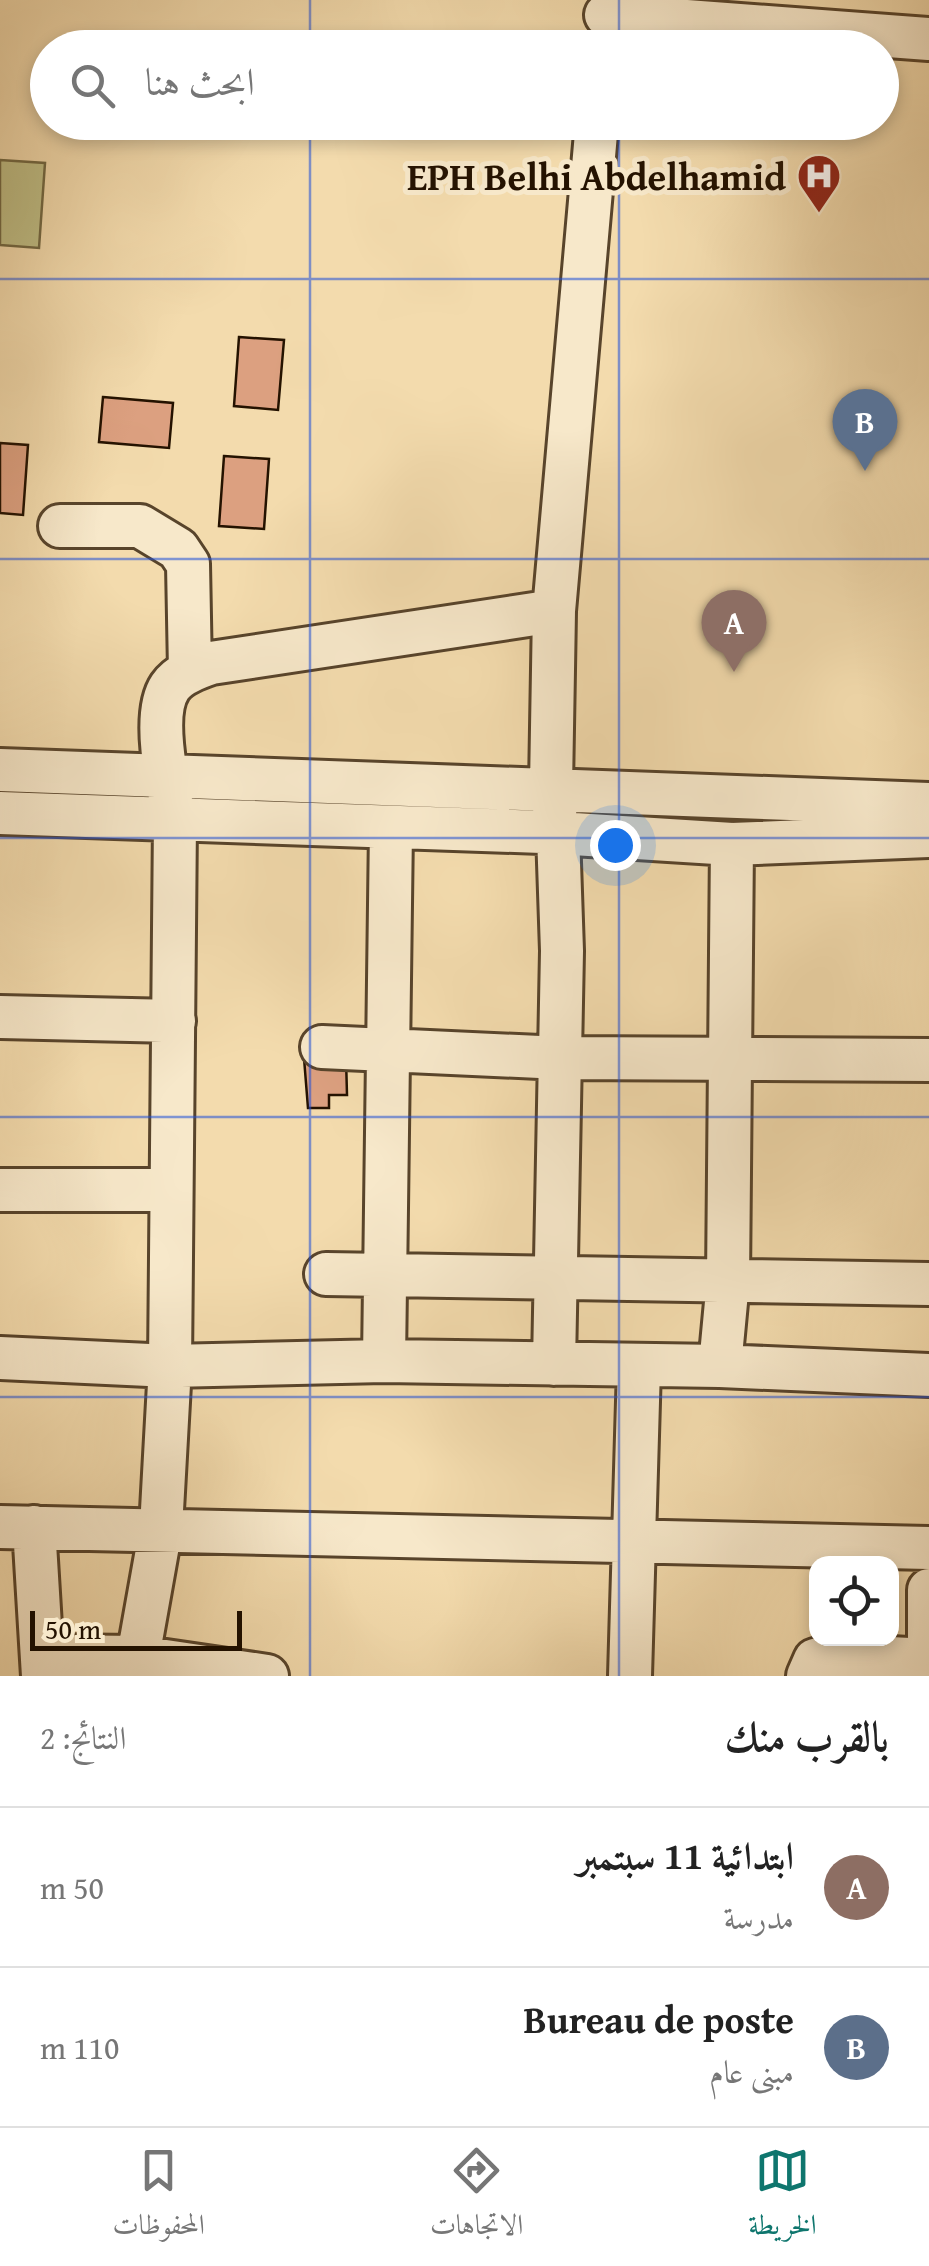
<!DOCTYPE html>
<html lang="ar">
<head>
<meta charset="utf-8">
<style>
	:root { --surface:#fff; --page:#f2f2f2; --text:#222; --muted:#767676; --line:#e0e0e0; --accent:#0f766e }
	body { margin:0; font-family:"Gentium Book Plus",Amiri,serif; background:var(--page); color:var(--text); direction:rtl }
	.controls { position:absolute; right:30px; bottom:30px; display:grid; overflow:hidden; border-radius:20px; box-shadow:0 5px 15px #0003 }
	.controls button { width:90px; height:90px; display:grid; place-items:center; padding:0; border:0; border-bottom:2px solid var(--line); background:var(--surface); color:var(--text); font:50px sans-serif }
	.scale { position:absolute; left:30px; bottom:25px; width:212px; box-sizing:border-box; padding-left:10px; border:5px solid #241200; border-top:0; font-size:28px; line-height:35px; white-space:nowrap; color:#241200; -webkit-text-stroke:8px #f7e8ca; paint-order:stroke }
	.you { position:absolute; left:615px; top:845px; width:35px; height:35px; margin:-25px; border:8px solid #fff; border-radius:50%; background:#1a73e8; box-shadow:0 0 0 15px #1a73e833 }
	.badge { display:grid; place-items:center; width:65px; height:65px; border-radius:50%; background:var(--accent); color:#fff; font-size:32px; font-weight:700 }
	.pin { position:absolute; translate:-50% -82px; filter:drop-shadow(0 2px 5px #0008) }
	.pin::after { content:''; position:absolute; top:52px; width:35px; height:30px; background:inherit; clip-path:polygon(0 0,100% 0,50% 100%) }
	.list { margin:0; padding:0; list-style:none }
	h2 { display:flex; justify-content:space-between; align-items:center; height:130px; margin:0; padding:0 40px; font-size:42px }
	h2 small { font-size:32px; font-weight:400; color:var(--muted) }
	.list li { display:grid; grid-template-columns:65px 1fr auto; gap:30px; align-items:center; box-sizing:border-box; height:160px; padding:0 40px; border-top:2px solid var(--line) }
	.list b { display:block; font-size:38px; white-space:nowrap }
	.list p { margin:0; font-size:32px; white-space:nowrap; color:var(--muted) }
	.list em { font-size:32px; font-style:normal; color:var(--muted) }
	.icon { flex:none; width:55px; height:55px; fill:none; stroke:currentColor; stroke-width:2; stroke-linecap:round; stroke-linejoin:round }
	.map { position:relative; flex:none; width:929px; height:1676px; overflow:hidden; direction:ltr }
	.search { position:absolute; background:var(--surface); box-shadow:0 5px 15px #0003; left:30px; right:30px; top:30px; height:110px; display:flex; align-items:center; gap:25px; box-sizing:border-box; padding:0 35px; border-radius:55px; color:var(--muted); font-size:38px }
	.sheet { height:450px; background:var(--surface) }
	nav { display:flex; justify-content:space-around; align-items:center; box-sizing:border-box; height:140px; border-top:2px solid var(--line); background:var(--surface); font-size:28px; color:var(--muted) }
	nav a { display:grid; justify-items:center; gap:5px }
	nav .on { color:var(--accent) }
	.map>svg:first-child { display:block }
	.green { fill:#bfbe86; stroke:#726843; stroke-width:2.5 }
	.building { fill:#dca080; stroke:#241200; stroke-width:2.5 }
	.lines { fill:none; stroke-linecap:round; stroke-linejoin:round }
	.minor-casing { stroke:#58442b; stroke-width:48 }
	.minor { stroke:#f7e8ca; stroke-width:42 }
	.grid { fill:none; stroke:#1d4ed8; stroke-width:2.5; stroke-opacity:0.55 }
	.labels { text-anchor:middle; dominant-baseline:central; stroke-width:10; stroke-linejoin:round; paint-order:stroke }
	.poi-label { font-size:38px; font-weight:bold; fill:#241200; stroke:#f7e8ca; text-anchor:end }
</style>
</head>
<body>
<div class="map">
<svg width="929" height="1676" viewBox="0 0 929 1676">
	<rect width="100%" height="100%" fill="#f3dbad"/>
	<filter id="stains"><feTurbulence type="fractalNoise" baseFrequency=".002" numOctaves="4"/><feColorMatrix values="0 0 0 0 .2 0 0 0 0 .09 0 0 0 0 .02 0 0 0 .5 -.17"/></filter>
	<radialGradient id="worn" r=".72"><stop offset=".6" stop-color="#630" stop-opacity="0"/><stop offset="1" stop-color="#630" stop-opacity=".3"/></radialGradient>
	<path class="green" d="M0,160L45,163L39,248L0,245Z"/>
	<path class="building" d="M239,337L284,340L278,410L234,406Z
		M103,397L173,403L169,448L99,442Z
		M0,443L28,445L23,515L0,513Z
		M224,456L269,459L264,529L219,526Z
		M304,1058H346L347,1095H329V1108H308Z"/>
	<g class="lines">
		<defs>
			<path id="minor" d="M606,15L929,39
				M60,526H140L178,549L188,564L190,671
				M0,770L929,804
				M0,813L542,832L732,844L929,836
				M0,1017L174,1021
				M322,1047L561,1058L929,1060
				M0,1190H170
				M326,1274L929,1284
				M0,1358L170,1366L384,1361L720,1366L929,1375
				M384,1361L391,828
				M554,1364L562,951L558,833L551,787L554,611L597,122
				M720,1366L728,1281L732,844
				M0,1527L929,1548
				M34,1527L43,1676
				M929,1590V1643
				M43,1656L138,1657L267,1676
				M138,1657L161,1528L170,1366L175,820C168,788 151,715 170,687C179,674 196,668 211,663L554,611
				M630,1676L639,1367
				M808,1676L815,1660L833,1655L929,1660"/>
		</defs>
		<use href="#minor" class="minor-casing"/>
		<use href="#minor" class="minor"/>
	</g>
	<path class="grid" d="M310,0V48M619,0V48M310,122V1676M619,122V1676M0,279H929M0,559H929M0,838H929M0,1117H929M0,1397H929"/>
	<defs>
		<symbol id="hospital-pin" viewBox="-11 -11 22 30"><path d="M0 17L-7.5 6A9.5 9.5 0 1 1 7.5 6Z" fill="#8f2418" stroke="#f7e8ca"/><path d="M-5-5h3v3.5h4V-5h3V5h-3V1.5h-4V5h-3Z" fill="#fff"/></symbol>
	</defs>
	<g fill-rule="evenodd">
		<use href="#hospital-pin" x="794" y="151" width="50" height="68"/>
	</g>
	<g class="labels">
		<g class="poi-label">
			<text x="786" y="176">EPH Belhi Abdelhamid</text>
		</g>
	</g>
	<rect width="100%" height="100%" filter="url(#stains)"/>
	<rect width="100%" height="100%" fill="url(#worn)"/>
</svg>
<div class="controls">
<button><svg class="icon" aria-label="locate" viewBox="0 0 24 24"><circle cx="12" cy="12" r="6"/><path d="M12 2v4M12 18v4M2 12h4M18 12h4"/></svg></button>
</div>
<div class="scale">50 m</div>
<div class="you"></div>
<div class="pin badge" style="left:734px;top:672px;background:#8d6e63">A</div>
<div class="pin badge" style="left:865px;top:471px;background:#5c6f8a">B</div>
<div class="search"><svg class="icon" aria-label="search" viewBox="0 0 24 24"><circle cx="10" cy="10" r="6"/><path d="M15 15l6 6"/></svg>ابحث هنا</div>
</div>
<section class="sheet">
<h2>بالقرب منك<small>النتائج: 2</small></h2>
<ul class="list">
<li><span class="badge" style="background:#8d6e63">A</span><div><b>ابتدائية 11 سبتمبر</b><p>مدرسة</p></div><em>50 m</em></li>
<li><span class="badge" style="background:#5c6f8a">B</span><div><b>Bureau de poste</b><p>مبنى عام</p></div><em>110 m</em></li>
</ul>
</section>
<nav>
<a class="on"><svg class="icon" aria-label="map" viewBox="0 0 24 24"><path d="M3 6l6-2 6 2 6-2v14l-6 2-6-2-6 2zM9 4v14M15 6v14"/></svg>الخريطة</a>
<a><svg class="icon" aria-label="directions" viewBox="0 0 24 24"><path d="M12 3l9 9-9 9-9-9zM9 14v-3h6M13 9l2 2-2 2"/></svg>الاتجاهات</a>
<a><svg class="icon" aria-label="saved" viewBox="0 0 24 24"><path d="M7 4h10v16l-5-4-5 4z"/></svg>المحفوظات</a>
</nav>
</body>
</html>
